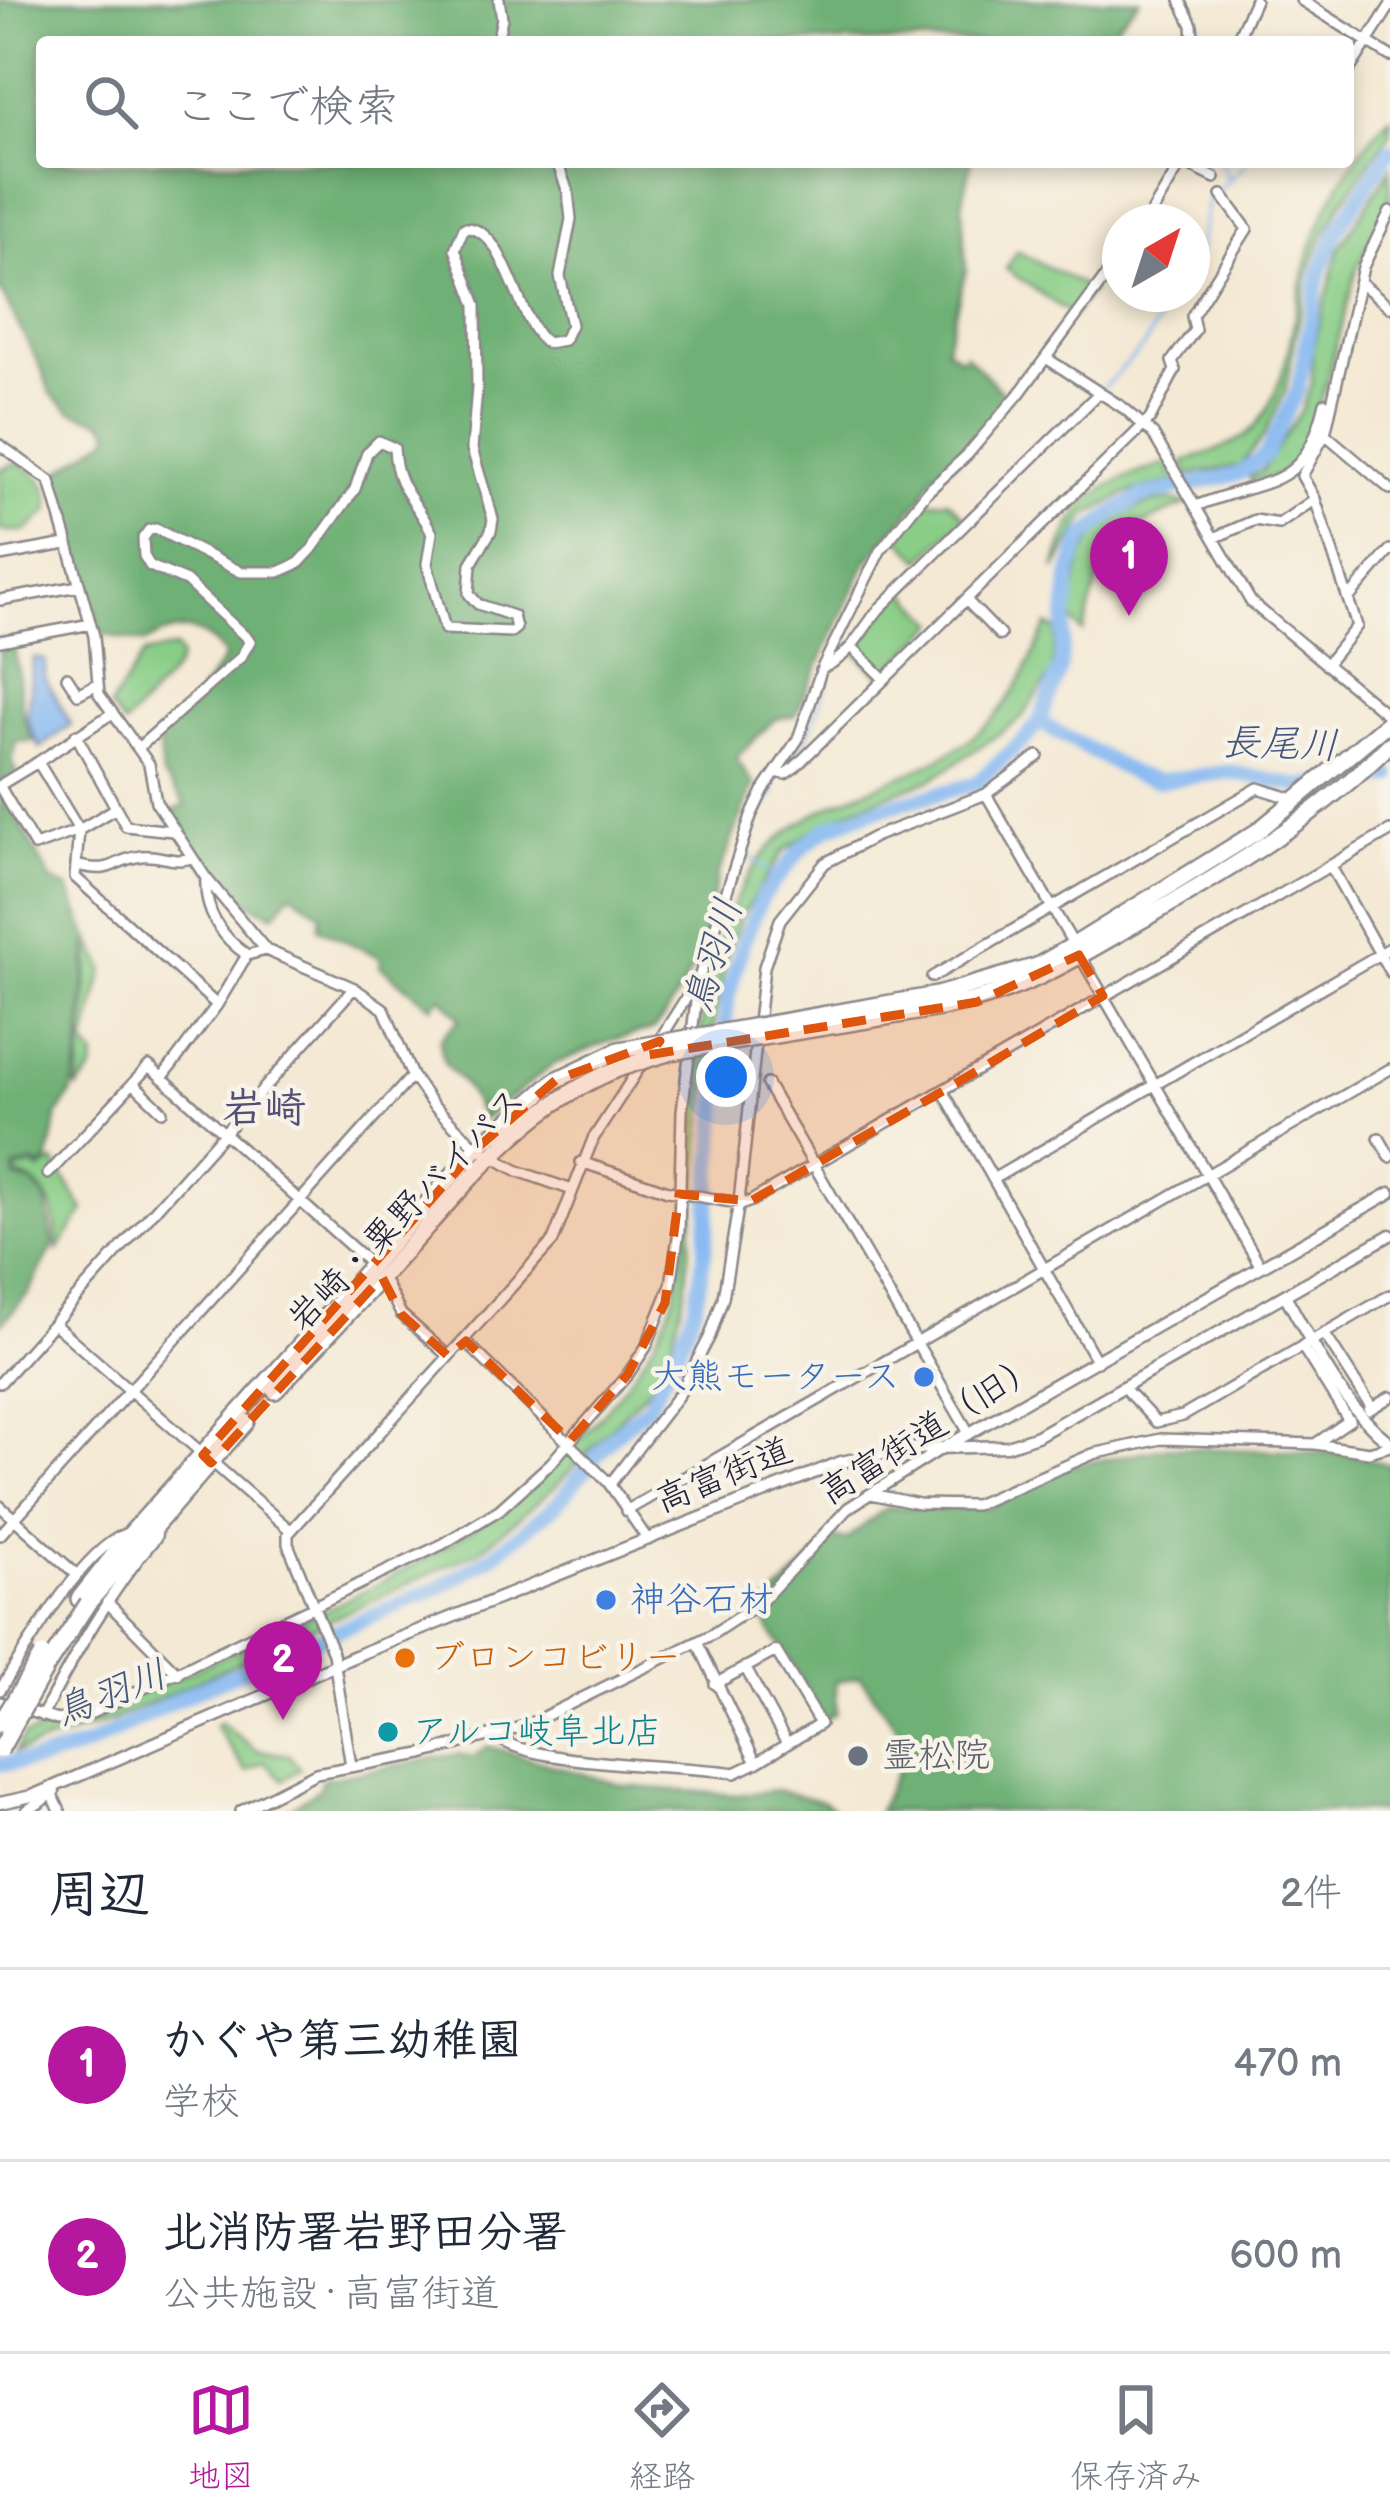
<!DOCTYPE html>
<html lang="ja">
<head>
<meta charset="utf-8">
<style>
	:root { --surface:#fff; --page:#f2f2f3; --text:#1f2937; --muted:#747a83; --line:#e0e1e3; --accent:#b5179e }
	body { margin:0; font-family:"Balsamiq Sans","Klee One",sans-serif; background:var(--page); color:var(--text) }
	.compass { position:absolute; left:1102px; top:204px; width:108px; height:108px; border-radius:50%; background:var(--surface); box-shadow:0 6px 18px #0003; rotate:39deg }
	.you { position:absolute; left:726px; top:1077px; width:42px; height:42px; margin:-30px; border:9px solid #fff; border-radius:50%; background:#1a73e8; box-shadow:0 0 0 18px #1a73e833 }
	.badge { display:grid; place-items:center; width:78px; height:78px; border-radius:50%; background:var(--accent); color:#fff; font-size:39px; font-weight:700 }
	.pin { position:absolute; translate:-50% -99px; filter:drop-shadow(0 3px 6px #0008) }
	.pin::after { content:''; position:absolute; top:63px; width:42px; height:36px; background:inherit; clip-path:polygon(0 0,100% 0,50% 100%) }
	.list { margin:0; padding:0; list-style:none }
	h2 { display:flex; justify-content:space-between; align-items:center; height:156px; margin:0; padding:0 48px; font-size:51px }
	h2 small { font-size:39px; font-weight:400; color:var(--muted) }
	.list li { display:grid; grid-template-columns:78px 1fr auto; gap:36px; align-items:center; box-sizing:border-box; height:192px; padding:0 48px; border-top:3px solid var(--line) }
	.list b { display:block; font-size:45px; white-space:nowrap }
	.list p { margin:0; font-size:39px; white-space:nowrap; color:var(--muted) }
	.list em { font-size:39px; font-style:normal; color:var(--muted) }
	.icon { flex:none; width:66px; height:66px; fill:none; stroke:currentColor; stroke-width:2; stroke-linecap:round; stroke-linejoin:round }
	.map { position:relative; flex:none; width:1390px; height:1811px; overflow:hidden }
	.search { position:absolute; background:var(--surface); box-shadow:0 6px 18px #0003; left:36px; right:36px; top:36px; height:132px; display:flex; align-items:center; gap:30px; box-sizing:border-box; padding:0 42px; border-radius:12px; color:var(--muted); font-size:45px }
	.sheet { height:540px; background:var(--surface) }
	nav { display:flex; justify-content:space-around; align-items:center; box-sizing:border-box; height:168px; border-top:3px solid var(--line); background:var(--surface); font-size:33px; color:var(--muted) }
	nav a { display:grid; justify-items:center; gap:6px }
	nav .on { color:var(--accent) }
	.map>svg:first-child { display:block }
	.green { fill:#89cd87; stroke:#567861; stroke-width:3 }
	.forest { fill:#6eb074; stroke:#486958; stroke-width:3 }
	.water { fill:#85b8f2; stroke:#546d96; stroke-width:3 }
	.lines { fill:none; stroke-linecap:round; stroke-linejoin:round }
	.stream { stroke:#85b8f2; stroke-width:3 }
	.river { stroke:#85b8f2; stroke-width:15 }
	.minor-casing { stroke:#8b8688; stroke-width:14 }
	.tertiary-casing { stroke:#8b8688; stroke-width:15 }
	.trunk-casing { stroke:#8b8688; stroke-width:20 }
	.minor { stroke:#fff; stroke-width:9 }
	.tertiary { stroke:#fff; stroke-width:10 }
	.trunk { stroke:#fff; stroke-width:15 }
	.trunk-bridge-casing { stroke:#8b8688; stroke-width:20; stroke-linecap:butt }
	.trunk-bridge { stroke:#fff; stroke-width:15 }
	.marked { fill:#de560e; fill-opacity:0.2; stroke:#de560e; stroke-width:9; stroke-dasharray:24 15; stroke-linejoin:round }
	.shop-dot { fill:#3f7fe0; stroke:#f7f3e8; stroke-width:4.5 }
	.food-dot { fill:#e8710a; stroke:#f7f3e8; stroke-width:4.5 }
	.culture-dot { fill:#0f9aa8; stroke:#f7f3e8; stroke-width:4.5 }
	.worship-dot { fill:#6b7280; stroke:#f7f3e8; stroke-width:4.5 }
	.labels { text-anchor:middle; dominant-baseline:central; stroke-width:9; stroke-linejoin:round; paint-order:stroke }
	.street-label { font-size:36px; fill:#22223b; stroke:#f7f3e8 }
	.shop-label { font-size:36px; fill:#366cbe; stroke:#f7f3e8; text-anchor:end }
	.food-label { font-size:36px; fill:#c56008; stroke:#f7f3e8; text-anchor:start }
	.culture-label { font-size:36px; fill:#0d838f; stroke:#f7f3e8; text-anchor:start }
	.worship-label { font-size:36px; fill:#5b616d; stroke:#f7f3e8; text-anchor:start }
	.water-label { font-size:39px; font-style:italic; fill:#45567b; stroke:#f7f3e8 }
	.quarter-label { font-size:42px; font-weight:bold; fill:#545075; stroke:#f7f3e8 }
</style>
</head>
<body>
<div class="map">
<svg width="1390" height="1811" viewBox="0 0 1390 1811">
	<rect width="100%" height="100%" fill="#f7f3e8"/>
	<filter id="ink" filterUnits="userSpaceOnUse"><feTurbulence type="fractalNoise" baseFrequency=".00833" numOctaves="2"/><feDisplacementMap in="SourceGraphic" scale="24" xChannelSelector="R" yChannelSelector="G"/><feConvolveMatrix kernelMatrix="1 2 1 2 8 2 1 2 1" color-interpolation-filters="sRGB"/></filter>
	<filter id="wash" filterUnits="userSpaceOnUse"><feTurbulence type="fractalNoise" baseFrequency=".004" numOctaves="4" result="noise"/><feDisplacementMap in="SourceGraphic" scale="48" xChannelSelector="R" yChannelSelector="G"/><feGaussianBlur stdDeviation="2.7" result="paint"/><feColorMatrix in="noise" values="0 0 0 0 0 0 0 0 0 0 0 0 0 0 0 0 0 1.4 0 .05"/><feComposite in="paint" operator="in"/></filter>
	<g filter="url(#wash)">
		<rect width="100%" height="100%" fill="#f4e9d4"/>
		<path class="green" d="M1390,117V134L1342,202L1322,238L1308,273L1285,391L1264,436L1240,466L1188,475L1183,462C1208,453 1238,446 1256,425C1290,384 1292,318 1305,268C1318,216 1352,154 1390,117Z
			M1390,169V202L1357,268L1309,446L1283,474L1252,482L1249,477L1262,471L1301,411L1312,384V349L1339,249Z
			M1017,251L1092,290L1073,316L1006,269Z
			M17,463C40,475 51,484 49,510L26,531H0V469Z
			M1166,464L1176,481L1127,493L1086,516L1055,570C1073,499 1098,484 1166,464Z
			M948,500L965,517L921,560L897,536L927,502Z
			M1170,500L1188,504C1105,536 1106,551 1083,632C1067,620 1069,610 1074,591C1078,579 1079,565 1084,554C1096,523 1139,502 1170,500Z
			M904,590L937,623L881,677L856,653L877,618Z
			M1047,625L1057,630L1052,673L1021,719L932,779L856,807L809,833L783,852L741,917L727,955L715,1014L685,1291L670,1350L653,1383L553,1489L479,1551L115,1719L15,1753L24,1736C100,1714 170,1680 242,1648C384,1584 518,1524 615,1398C645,1359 672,1320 680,1271C703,1143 679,985 751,872C807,784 925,791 993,719C1018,692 1032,658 1047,625Z
			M175,648L180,656L177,667L124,726L110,707L144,654Z
			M91,941L104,969L85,1045L95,1057L91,1073L76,1090C86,1045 85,988 91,941Z
			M54,1162L84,1210L58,1250C55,1215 54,1188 17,1175V1170L33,1166L39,1171Z
			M220,1722L256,1750L289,1755L300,1769L283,1780L265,1762L246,1771L215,1726Z"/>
		<path class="forest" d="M0,0H1140L1101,42H42V162H971L962,205L966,270L946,348L961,359L965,354L1008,398L954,463L942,466L933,476L921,499L867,561L795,716L775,719L736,758L754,785L718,875L698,959L665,1016L652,1030L612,1040L554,1064L484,1119C476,1109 474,1103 469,1093C456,1066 442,1078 440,1039L460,1019L441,996L432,1007L380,966L381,958L319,928L321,914L291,892L274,915C219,892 199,861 168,813L186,805L162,775L158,738L196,699L225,657C202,623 178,624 145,643L102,634L63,510L56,474L108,438L111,432L102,421L70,411L50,393L43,372L0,290Z
			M0,638L14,649C23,681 16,711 34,741L16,742L12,762L17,772L0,782Z
			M0,786L51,880L69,889L88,936L79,1060L71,1094L57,1116L48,1162L39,1168L35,1162L14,1168L15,1178L34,1183L46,1199L54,1245L28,1294L0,1325Z
			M1168,1447L1343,1453L1390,1465V1811H878L910,1745L860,1676L836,1682V1713L825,1720L759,1612L835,1537L846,1540L887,1507L990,1508L1060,1468Z
			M488,1746L624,1786L737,1795L776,1790L824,1802L836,1811H287L319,1789L322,1779L458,1754L474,1757Z"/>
		<path class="water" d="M33,658L45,660V678L71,724L40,748L27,719Z"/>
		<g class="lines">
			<path class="stream" d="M1189,0L1198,19L1201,42
				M1221,162L1228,178
				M1192,261L1199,249L1208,201L1247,162
				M1104,387L1144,346L1174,294
				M792,762L809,733L828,679
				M775,789L755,825L747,854L776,877"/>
			<path class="river" d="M1039,722L1135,775L1157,781L1229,772L1300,786L1390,776
				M0,1764L36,1761L86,1746L188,1694L440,1587L491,1557L556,1505L613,1436L648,1406L676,1355L695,1306L705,1251L728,997L744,940L762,897L803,847L827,828L873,810L975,784L1027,737L1039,722L1060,668L1070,573L1082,539L1112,514L1142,496L1239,474L1265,456L1298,390L1319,274L1337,230L1390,150"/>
		</g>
	</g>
	<g filter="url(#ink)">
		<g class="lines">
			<defs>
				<path id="minor" d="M1180,0L1192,25L1193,42
					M1301,0L1390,56
					M497,42L502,18L499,0
					M1236,42L1255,0
					M1348,72L1390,6
					M1146,222L1182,162L1215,178
					M1360,282L1390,307
					M1046,358L1125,409L1153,434L1251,602L1390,717
					M1325,434L1390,489
					M0,445L50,481L94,636L99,694L149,764L156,802L206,878L266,950L354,988L384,1009L412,1076L433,1105L477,1148L518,1171L572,1190
					M1196,506C1270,476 1304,493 1325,403
					M1214,538L1255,520L1279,524L1315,499
					M0,556L66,544
					M1348,599L1315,499L1302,476L1325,434L1363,267L1390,211
					M0,600L79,586
					M966,600L1000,635
					M0,641L91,624
					M853,648L884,679
					M1326,665L1357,626L1348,599L1390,550
					M822,668C852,656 860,631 880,608L1100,392
					M67,677L78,694L97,684
					M111,714L38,762L79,830L75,877L217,1005L162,1078
					M76,735L126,826L173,831
					M138,748L241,657L250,641L186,581L150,566L144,556L143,538L149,530L156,529L241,572H279L299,563L312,549L355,489L367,453L379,441L394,448C396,490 415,498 432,533L427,564L445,629L511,632L516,628L513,616L478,604L469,594L471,564L491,531L493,519L472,449L477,388L476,305L455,249L464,228C507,225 516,323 547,343L564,340L571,325L560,276L571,219L568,192L557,162
					M776,772L785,774L795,767L1150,419L1175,370L1172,361L1195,330L1192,316L1247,229L1222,195
					M0,785L38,762
					M0,787L35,846L79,830L116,808
					M986,794L1261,1267
					M76,865C117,875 109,860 142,856C159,854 174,864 191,858
					M1330,865L1390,972
					M206,878C204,912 220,936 247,955L266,950
					M932,977L1258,788L1297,800
					M217,1005L247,955
					M657,1044L696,982
					M133,1083L162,1111
					M767,1084L969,1433
					M943,1091L1097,1362
					M1379,1138L1390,1157
					M581,1162L668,1191L743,1204L751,1201L1390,831
					M48,1174L149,1066L374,1267
					M993,1179L1390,948
					M382,1277L401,1314L448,1356
					M54,1324L290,1530
					M1324,1333L1372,1408
					M464,1340L608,1482L648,1540
					M1302,1346L1349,1421
					M0,1383L354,988
					M1125,1389L1156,1422L1183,1416L1390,1295
					M1369,1410L1390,1397
					M1315,1444L1350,1420
					M610,1484L680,1393L710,1336L723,1298L739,1202L764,967L780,920L825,863L874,837L986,794L1038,756
					M871,1494L919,1504L975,1505L1093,1454L1161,1439L1315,1444L1369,1452L1390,1446
					M0,1506L77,1575
					M626,1511L1390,1069
					M0,1535L412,1076
					M107,1602L178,1674
					M697,1642L756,1763L820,1724L776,1651L715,1684
					M745,1667L787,1744
					M0,1690C25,1651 86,1541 132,1532
					M0,1702L57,1720L92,1713L443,1544L499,1510L551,1463L628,1374L646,1347L671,1285L679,1230L682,1111L699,978L751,816L763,791L798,739L822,668L880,551L927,492L967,455L1019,394L1120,257
					M42,1716C76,1653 109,1592 156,1537L157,1529
					M496,1735C522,1766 687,1765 735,1773L756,1763
					M351,1766L333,1653L288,1544V1534L553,1241L593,1139L643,1062
					M52,1794L60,1811
					M241,1811L316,1773L422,1754L525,1726L711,1635L761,1602L848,1508L941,1449"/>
				<path id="tertiary" d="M1286,1297C1316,1349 1341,1405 1390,1443
					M945,1447L1390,1193
					M0,1803L32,1796L367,1651L841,1462L902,1449L1007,1446L1037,1436L1390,1235
					M27,1811L54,1792"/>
				<path id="trunk" d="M937,995L1037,966L1074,945L1258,831L1390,721
					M941,1008C1026,992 1070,961 1142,920C1230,870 1318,816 1390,744
					M275,1391C319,1344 363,1298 406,1250C469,1180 530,1103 620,1068
					M79,1599L133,1531L477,1148L556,1080L619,1050
					M88,1603L246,1422"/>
			</defs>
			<use href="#minor" class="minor-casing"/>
			<use href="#tertiary" class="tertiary-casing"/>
			<use href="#trunk" class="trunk-casing"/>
			<use href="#minor" class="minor"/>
			<use href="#tertiary" class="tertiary"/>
			<use href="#trunk" class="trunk"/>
			<defs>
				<path id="trunk-bridge" d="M619,1050L937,995
					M620,1068L671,1052L941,1008
					M0,1724L42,1655
					M0,1750L47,1666L88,1603"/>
			</defs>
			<use href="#trunk-bridge" class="trunk-bridge-casing"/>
			<use href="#trunk-bridge" class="trunk-bridge"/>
		</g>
	</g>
	<path class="marked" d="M1079,955L1103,996L943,1091L751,1201L679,1194L665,1303L628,1374L570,1441L466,1341L448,1356L401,1314L382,1277L211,1463L203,1455L477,1148L556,1080L660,1041L648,1055L977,1002Z"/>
	<g class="shop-dot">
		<circle cx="924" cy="1377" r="12"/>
		<circle cx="606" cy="1600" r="12"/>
	</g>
	<circle class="food-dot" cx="405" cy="1658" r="12"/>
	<circle class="culture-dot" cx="388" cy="1732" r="12"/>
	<circle class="worship-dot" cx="858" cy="1756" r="12"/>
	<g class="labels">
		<g class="street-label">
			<text transform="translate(407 1210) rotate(-46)">岩崎・粟野バイパス</text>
			<text transform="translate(930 1430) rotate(-32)">高富街道（旧）</text>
			<text transform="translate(724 1476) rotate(-22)">高富街道</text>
		</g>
		<g class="shop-label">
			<text x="900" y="1377">大熊モータース</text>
			<text x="630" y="1600" text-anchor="start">神谷石材</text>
		</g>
		<g class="food-label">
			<text x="429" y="1658">ブロンコビリー</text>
		</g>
		<g class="culture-label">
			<text x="412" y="1732">アルコ岐阜北店</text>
		</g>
		<g class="worship-label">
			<text x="882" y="1756">霊松院</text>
		</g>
		<g class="water-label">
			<text transform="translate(1280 745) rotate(2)">長尾川</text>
			<text transform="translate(714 956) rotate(-73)">鳥羽川</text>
			<text transform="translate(111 1694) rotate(-21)">鳥羽川</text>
		</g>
		<g class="quarter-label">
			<text x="264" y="1109">岩崎</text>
		</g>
	</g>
</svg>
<svg class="compass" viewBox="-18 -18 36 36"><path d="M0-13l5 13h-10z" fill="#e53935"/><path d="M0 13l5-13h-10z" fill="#747a83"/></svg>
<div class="you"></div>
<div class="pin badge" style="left:1129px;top:616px">1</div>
<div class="pin badge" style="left:283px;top:1720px">2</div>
<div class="search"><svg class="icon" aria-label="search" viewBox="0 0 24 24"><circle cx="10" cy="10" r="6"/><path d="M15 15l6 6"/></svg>ここで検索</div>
</div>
<section class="sheet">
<h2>周辺<small>2件</small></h2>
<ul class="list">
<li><span class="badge">1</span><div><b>かぐや第三幼稚園</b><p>学校</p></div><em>470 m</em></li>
<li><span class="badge">2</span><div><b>北消防署岩野田分署</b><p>公共施設 · 高富街道</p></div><em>600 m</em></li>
</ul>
</section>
<nav>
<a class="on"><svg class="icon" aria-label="map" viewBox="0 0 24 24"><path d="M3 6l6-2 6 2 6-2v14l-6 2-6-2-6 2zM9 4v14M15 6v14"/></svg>地図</a>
<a><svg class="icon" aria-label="directions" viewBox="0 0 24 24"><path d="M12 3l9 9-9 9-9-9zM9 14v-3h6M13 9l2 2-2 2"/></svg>経路</a>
<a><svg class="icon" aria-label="saved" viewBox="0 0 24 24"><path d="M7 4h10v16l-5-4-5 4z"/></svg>保存済み</a>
</nav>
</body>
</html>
